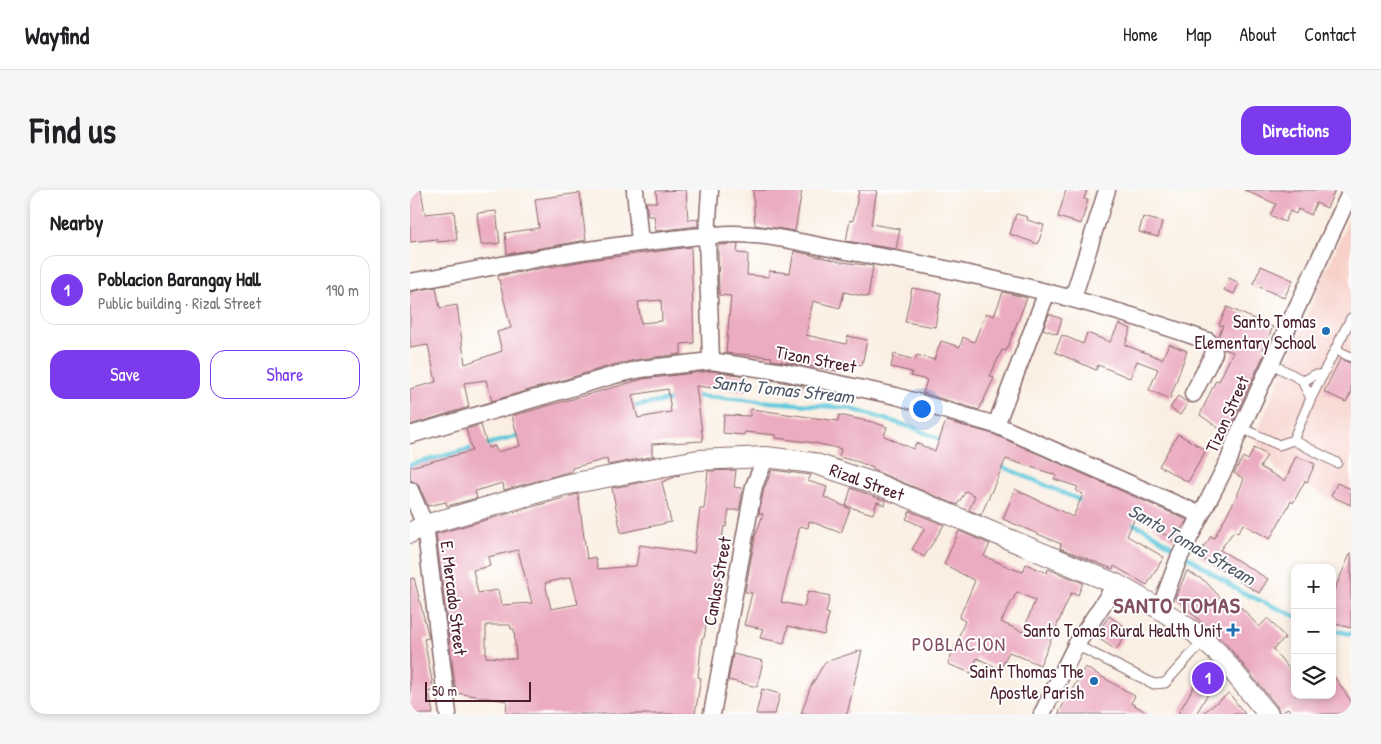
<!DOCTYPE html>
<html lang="en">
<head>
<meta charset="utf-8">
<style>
	:root { --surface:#fff; --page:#f6f6f6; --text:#202124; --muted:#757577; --line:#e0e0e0; --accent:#7c3aed }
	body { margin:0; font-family:"Patrick Hand",sans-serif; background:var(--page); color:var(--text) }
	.controls { position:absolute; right:15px; bottom:15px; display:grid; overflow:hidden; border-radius:10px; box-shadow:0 2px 8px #0003 }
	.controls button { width:45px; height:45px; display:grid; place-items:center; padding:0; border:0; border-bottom:1px solid var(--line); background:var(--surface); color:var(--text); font:25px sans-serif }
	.scale { position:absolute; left:15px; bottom:12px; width:106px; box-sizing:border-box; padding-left:5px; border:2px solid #4a1f2b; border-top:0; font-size:14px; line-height:18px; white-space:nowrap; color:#4a1f2b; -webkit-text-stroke:4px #fff; paint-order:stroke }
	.you { position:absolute; left:511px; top:218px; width:18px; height:18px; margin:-12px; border:4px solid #fff; border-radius:50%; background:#1a73e8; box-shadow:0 0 0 8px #1a73e833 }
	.badge { display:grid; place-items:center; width:32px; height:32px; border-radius:50%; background:var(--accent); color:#fff; font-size:16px; font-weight:700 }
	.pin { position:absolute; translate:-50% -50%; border:2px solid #fff; box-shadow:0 1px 5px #0006 }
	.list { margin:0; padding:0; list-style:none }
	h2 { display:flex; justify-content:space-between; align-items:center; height:65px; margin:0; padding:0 20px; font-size:21px }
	h2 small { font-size:16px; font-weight:400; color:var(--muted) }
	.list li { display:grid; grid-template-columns:32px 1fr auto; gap:15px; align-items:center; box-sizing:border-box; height:70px; margin:0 10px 10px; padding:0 10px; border:1px solid var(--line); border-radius:15px }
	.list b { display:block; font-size:19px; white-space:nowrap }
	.list p { margin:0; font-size:16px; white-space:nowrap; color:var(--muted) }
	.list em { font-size:16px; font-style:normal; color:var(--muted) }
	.actions { display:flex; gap:10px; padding:15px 20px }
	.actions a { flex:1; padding:11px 0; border:1px solid var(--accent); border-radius:15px; text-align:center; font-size:18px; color:var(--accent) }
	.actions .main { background:var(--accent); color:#fff }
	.icon { flex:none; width:28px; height:28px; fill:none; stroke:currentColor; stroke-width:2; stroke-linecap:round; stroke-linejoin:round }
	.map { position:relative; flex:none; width:941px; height:524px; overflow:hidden; border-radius:15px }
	header { display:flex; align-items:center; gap:30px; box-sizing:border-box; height:70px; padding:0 25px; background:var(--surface); border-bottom:1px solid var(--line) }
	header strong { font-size:24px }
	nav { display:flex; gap:28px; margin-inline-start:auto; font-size:18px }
	.intro { display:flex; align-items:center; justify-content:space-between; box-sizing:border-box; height:120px; padding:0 30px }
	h1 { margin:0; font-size:35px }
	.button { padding:12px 22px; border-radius:15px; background:var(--accent); color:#fff; font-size:18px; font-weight:700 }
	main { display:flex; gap:30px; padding:0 30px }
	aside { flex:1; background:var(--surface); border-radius:15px; box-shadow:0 2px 8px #0003 }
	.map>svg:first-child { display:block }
	.built { fill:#f7d0c9 }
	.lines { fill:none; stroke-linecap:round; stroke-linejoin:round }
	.stream { stroke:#5fc8db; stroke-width:4.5 }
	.building { fill:#ebabc0; fill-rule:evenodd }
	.service-casing { stroke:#88686b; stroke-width:11 }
	.minor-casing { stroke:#88686b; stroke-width:19 }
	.tertiary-casing { stroke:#88686b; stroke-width:22 }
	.service { stroke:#fff; stroke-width:9 }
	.minor { stroke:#fff; stroke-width:16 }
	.tertiary { stroke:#fff; stroke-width:20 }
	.poi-dot { fill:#1f6fb2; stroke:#fff; stroke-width:2 }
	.labels { text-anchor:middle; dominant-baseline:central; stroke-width:4; stroke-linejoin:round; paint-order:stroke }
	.poi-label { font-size:18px; fill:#4a1f2b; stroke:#fff; text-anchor:end }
	.street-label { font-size:18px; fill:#4a1f2b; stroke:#fff }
	.water-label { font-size:19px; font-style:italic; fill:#515a69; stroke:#fff }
	.quarter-label { font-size:20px; letter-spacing:1px; fill:#82505f; stroke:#fff }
	.district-label { font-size:22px; font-weight:bold; letter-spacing:1px; fill:#82505f; stroke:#fff }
</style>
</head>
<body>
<header>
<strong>Wayfind</strong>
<nav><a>Home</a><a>Map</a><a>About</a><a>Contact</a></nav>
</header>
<div class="intro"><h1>Find us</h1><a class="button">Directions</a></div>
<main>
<aside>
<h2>Nearby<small></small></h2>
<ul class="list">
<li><span class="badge">1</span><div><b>Poblacion Barangay Hall</b><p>Public building · Rizal Street</p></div><em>190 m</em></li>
</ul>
<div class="actions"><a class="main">Save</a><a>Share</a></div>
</aside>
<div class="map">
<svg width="941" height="524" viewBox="0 0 941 524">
	<rect width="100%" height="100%" fill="#fff"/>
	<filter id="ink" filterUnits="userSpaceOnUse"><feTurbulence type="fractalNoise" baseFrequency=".02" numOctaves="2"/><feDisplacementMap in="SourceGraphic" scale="10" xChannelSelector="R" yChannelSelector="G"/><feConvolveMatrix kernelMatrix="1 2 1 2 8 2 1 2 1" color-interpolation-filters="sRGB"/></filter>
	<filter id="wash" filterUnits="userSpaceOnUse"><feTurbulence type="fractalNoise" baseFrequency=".0096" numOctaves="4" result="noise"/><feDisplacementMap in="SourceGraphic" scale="20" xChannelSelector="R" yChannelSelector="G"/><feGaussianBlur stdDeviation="1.12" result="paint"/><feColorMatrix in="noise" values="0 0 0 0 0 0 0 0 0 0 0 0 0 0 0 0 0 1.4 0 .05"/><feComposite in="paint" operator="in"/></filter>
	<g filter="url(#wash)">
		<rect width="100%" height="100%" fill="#faefe2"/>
		<path class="built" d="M941,24V320L867,280L859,265L844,249Z"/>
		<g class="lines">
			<path class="stream" d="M283,206L438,218L501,237L534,251
				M221,217L265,209
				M0,275L112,245
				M589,275L674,312
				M717,331L737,340L769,361
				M775,365L831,402L885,426
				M922,440L941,444"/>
		</g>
		<g id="blocks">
			<path class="building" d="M0,0H11L15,24L44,21L47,50L27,52V49L0,52Z
				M276,0L278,30L288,29V36L246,41L244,26H238L236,12H247L246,1Z
				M343,0H392L385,41L345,35Z
				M449,0H467L461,34L490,39L486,59L436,51L440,30L443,31Z
				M656,0H677L674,9L678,10L671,34L648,27Z
				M834,0H925L917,18L906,13L901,25L888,19L886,24L880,21L875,32L860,25L866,14Z
				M170,3L176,50L97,64L95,43L129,38L125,9Z
				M86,21L90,53L71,55L67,23Z
				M606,24L618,27L617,30L634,35L628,54L600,44Z
				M733,27L752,32L748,47L729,42Z
				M328,54L327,63L338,64L337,85L359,87V81L380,83L384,61L432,72L463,76L458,107L434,102L430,118L403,111L396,145L436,154L438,146L457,150L452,175L429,171L427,181L361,170L362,167L316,163L321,106L309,105L308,55Z
				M281,57L284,153L271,154V164L230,169L203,175L82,211L76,190L54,193L59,217L0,235V199L26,192L18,155L0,158V102L26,97L30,118L47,115L55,174L92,161L87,142L101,138L88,86L180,70ZM251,110L252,131L231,133L228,112Z
				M851,76L883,90L874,108L843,94Z
				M819,88L829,93L824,104L814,100Z
				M502,98L531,103L525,137L495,132Z
				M593,102L617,108L596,161L592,160L580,186L584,188L569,220L513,203L517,190L501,186L502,182L481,177L484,164L505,170L507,165L524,170L531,151L550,157L553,147L564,152L576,123L584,126Z
				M817,117L863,137L853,159L856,160L817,244L790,225L806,190L809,191L823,162L813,159L808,147L813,136L809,135Z
				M639,124L652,129L647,144L633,139Z
				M709,134L721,139L715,155L752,169L759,154L777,161L760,209L739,200L748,179L727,171L720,188L688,175L686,180L645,162L652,145L673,154L677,143L700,152Z
				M930,169L941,173V203L936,212L914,202Z
				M301,181L336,186L335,202L286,196L293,251L242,254V266H245L198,275L197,269L162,278V281L94,300L93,293L68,300L65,302L67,308L37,316L36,312L18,316L9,296L1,290L0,277L62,261L56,239L71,235L78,258L85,256L87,262L110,256L102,226L233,189ZM258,199L261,222L228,228L222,205Z
				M361,190L394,196V198L377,196L376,200L360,198Z
				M768,206L778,213L770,225L760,218Z
				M341,219L428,231L429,225L462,232L477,237L474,246L481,249L503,259L506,253L525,261L536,231L583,244L777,330L763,351L727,323L717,346L754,367L737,395L704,376L703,379L650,358L651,354L593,329L605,299L663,327L673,304L666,301L668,297L644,289L646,285L596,269L571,325L559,320L565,306L556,301L547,315L463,280V278L449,272L429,267L431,259L405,253L366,248V245L335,242L334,245L313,243L314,225L340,226Z
				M768,244L796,260L778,292L749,276Z
				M844,258L857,265L850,277L875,291L886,266L905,274L897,292L895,291L883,313L881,311L860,349L833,334L828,343L824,341L810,360L858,389L849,403L788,366L801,346L804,348L827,306L834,289L824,283L833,267L838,270Z
				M326,280L324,297L332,298L331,310L329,320H319L316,337L314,336L310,362H314L305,420L299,419L294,448H292L288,487L291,488L285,524H96L97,511L46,503L26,344L168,304L177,369L185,367L188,379L226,376L230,355L284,363L290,319H294L298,281ZM108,360L122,413L91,415L88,400L68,403L63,380L80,376L78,367ZM161,387L168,414L141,419L135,393ZM76,435H100L101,439H104L106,469L76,467Z
				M362,280L401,285L398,291L417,297L414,307L440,319L431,343L399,331L398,338L390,336L371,412L394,417L398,401L420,406L416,423L419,424L414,445L378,436L374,453L350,448L353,439L334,435L342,403L335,402L345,347L353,324L349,323L354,299Z
				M270,285L252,292L261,332L211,343L202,298Z
				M927,293L941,299V315L921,306Z
				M441,298L476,311L475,315L467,312L463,324L436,316Z
				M500,321L534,335L514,367L502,359L515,338L496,329Z
				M549,341L580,354L574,366L603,379L613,382L616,374L637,383L638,379L673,393L668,405L661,403L630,475L599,462L590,479L567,468L561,483L538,474L555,431L549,428L565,391L534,374ZM607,402L625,410L613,442L591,432Z
				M941,362V438L922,433V405Z
				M777,381L795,391L825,423L831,417L849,437L858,428L875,448L863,459L885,486V505H922V483L941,511V524H882L878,518L870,524L867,516L817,455L765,408Z
				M4,388L19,448L14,449L24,501H19L23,524H0V389Z
				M699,426L719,440L706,460L685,446Z
				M452,460L437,524H391L400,498L415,472Z
				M323,464L353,471L347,497L318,490Z
				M675,477L725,506L721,513L739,524H648Z
				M795,477L809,485L786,524H768Z
				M352,499L370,504L365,524H346Z
				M819,503L835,524H792Z"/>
		</g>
	</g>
	<g filter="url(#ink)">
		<use href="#blocks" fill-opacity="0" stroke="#88686b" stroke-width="1"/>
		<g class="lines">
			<defs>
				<path id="service" d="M926,160L941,167
					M862,174L894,191
					M901,208L894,195V191L904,185H913
					M831,238L869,255L883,250L927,273
					M883,250L901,208L941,128
					M666,455L744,494L755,493L793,451"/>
				<path id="minor" d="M225,0L230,53
					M300,0L297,45L301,171
					M0,92C79,78 158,61 238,52C265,49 292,45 320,44C359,43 399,55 437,61C560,81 680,109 798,151L803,156L804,163L783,204
					M663,108L697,0
					M586,235L637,102
					M0,245L205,185L231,179L301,171L374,182L486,206L586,235L791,325
					M0,300L15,335L38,524
					M750,419L769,368L819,270L826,249L941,1
					M302,524L344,296L356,267
					M632,524L666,455L706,394"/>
				<path id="tertiary" d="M0,343L15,335L154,295L288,270L356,267L403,273L467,294L706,394L750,419L784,442L808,463L858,524"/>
			</defs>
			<use href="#service" class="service-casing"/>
			<use href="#minor" class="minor-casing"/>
			<use href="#tertiary" class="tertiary-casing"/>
			<use href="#service" class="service"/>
			<use href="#minor" class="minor"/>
			<use href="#tertiary" class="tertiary"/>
		</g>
	</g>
	<g class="poi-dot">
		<circle cx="916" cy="141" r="5"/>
		<path d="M820.5 432.5h5v5h5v5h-5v5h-5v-5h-5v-5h5z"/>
		<circle cx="684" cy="491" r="5"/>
	</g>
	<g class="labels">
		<g class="poi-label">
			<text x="906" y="131">Santo Tomas<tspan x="906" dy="21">Elementary School</tspan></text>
			<text x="812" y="440">Santo Tomas Rural Health Unit</text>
			<text x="674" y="481">Saint Thomas The<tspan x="674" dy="21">Apostle Parish</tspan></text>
		</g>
		<g class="street-label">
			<text transform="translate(406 169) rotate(11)">Tizon Street</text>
			<text transform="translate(817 224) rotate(-66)">Tizon Street</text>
			<text transform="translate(457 292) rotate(20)">Rizal Street</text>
			<text transform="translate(307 391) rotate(-80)">Canlas Street</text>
			<text transform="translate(44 408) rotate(83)">E. Mercado Street</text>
		</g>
		<g class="water-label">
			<text transform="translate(373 199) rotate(6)">Santo Tomas Stream</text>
			<text transform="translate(782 354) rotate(30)">Santo Tomas Stream</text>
		</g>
		<g class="quarter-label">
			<text x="549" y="453">POBLACION</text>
		</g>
		<g class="district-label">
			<text x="767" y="415">SANTO TOMAS</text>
		</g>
	</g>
</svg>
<div class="controls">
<button>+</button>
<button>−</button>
<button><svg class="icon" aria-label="layers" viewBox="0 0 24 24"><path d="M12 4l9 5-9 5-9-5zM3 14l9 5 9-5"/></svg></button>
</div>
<div class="scale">50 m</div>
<div class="you"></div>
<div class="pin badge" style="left:798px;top:488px">1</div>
</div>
</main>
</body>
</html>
